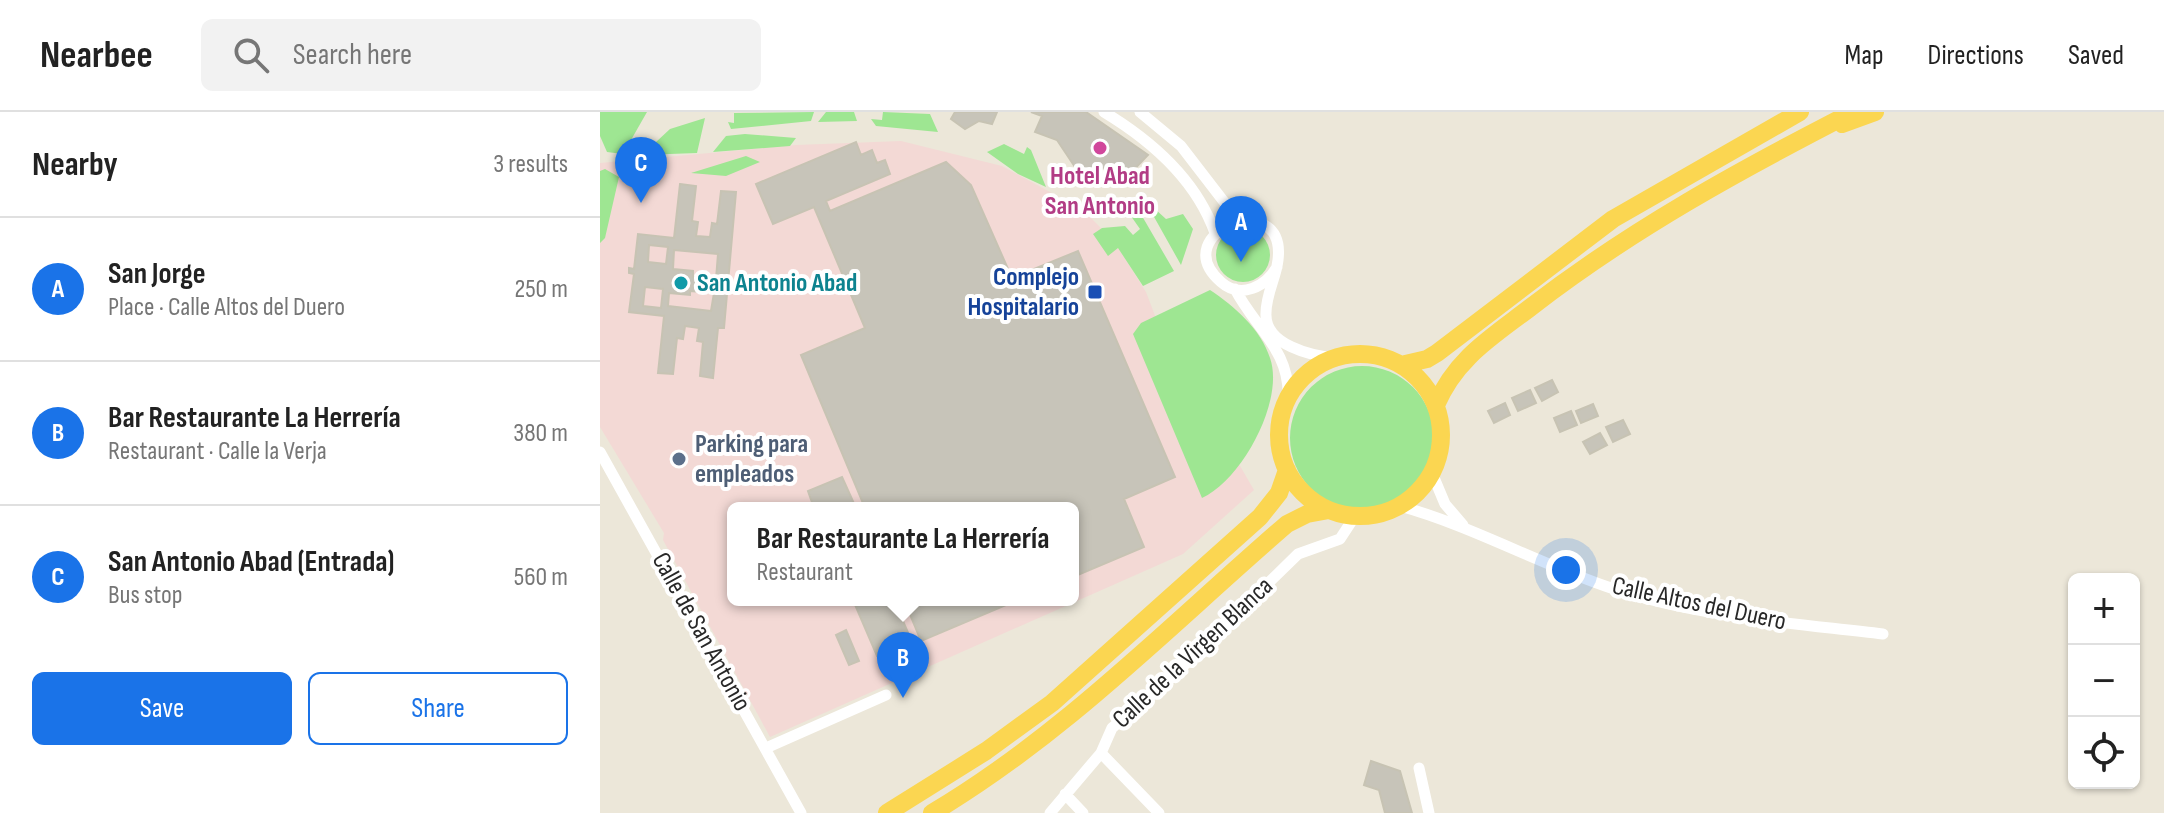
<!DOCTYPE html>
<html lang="en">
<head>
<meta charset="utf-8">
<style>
	:root { --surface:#fff; --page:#f2f2f2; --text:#222; --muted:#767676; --line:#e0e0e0; --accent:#1a73e8 }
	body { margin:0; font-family:"Sofia Sans Condensed",sans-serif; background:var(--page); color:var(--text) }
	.controls { position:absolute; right:24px; bottom:24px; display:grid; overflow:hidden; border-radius:12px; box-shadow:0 2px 6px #0004 }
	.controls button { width:72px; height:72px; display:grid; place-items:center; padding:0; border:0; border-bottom:2px solid var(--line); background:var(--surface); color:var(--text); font:40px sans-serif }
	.you { position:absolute; left:966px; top:458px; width:28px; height:28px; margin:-20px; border:6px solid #fff; border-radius:50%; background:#1a73e8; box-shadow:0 0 0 12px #1a73e833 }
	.badge { display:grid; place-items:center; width:52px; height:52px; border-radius:50%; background:var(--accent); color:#fff; font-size:26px; font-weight:700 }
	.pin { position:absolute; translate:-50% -66px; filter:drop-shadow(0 2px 4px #0008) }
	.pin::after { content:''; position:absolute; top:42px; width:28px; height:24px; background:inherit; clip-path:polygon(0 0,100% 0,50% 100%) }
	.popup { position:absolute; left:127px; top:390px; width:352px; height:104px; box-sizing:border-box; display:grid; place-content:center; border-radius:12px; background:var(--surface); filter:drop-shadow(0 2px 6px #0005); font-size:26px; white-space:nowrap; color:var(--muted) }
	.popup b { font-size:30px; color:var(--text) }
	.popup::after { content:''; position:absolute; left:50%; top:100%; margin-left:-16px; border:16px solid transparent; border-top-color:var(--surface) }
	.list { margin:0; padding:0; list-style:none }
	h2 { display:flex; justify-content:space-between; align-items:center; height:104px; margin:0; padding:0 32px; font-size:34px }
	h2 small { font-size:26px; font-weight:400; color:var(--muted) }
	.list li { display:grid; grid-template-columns:52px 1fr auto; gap:24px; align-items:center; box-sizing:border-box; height:144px; padding:0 32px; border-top:2px solid var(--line) }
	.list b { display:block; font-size:30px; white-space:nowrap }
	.list p { margin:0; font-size:26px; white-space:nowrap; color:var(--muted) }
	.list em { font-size:26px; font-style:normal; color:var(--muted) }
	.actions { display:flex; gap:16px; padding:24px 32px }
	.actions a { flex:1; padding:18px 0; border:2px solid var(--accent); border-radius:12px; text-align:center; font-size:28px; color:var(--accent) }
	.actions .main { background:var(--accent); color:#fff }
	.icon { flex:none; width:44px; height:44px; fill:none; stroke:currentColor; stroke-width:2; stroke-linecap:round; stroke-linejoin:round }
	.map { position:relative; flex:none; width:1564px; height:701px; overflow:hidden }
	header { display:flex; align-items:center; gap:48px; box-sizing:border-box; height:112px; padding:0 40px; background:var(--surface); border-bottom:2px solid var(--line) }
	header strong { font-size:38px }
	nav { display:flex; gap:44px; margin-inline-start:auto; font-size:28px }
	.search { width:560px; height:72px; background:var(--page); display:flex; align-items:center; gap:20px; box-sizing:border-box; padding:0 28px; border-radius:12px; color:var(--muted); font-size:30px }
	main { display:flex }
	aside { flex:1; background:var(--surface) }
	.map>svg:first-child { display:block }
	.medical { fill:#f3d9d5; fill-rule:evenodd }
	.green { fill:#9ee692 }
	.building { fill:#c7c4b9; stroke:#c7c3b3; stroke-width:2; fill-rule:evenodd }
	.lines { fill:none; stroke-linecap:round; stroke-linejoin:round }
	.minor { stroke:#fff; stroke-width:11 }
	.trunk { stroke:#fbd651; stroke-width:18 }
	.hotel-dot { fill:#d1479c; stroke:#fff; stroke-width:3 }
	.culture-dot { fill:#0f9aa8; stroke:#fff; stroke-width:3 }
	.transit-dot { fill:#1a4fb4; stroke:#fff; stroke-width:3 }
	.service-dot { fill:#5c6f8a; stroke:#fff; stroke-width:3 }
	.labels { text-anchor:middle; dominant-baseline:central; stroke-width:8; stroke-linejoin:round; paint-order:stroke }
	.hotel-label { font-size:26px; font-weight:bold; fill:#b23c85; stroke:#fff }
	.transit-label { font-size:26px; font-weight:bold; fill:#164399; stroke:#fff; text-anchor:end }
	.culture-label { font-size:26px; font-weight:bold; fill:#0d838f; stroke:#fff; text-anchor:start }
	.service-label { font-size:26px; font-weight:bold; fill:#4e5e75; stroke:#fff; text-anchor:start }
	.street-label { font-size:26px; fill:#282828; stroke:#fff }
</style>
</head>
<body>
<header>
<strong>Nearbee</strong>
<div class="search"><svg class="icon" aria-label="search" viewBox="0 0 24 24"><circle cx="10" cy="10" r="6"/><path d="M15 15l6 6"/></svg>Search here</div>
<nav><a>Map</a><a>Directions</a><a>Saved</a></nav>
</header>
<main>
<aside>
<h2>Nearby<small>3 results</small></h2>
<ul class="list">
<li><span class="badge">A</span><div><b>San Jorge</b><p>Place · Calle Altos del Duero</p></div><em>250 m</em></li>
<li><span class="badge">B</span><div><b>Bar Restaurante La Herrería</b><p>Restaurant · Calle la Verja</p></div><em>380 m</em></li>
<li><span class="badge">C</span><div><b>San Antonio Abad (Entrada)</b><p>Bus stop</p></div><em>560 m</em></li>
</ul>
<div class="actions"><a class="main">Save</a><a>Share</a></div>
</aside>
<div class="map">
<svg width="1564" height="701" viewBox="0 0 1564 701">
	<rect width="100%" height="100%" fill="#ece7d9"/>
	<path class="medical" d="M301,29L402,54L483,98L514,129L546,180L559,214L654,378L583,442L170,625L63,428L64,421L0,315V51L196,33ZM133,396H473V488H133Z"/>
	<path class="green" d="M0,0H47L23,42L7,40L0,24Z
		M214,0L211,9L131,17L128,10L134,11V1Z
		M226,0H254L257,9L218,10Z
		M283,0L330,2L338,20L276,14L271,7L282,8Z
		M105,6L97,41L42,43L70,17Z
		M145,22L196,26L190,34L113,40L126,24Z
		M404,32L424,42L427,35L431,38L446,75L418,62L387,40Z
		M146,44L160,50L126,64L91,61Z
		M5,57L19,65L5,126L0,131V59Z
		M544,87L566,107L583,102L593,117L581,153Z
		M535,92L574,159L543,174L518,136L508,144L493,122L502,116L525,114L533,123L540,117L526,97Z
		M616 143a27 27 0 1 1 54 0a27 27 0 1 1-54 0Z
		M610,178C634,194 661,217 670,246C685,288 642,368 602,386L533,222L541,211Z
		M690 326a72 72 0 1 1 144 0a72 72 0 1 1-144 0Z"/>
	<path class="building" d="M355,0H397L392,12L379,9L365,17L351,7Z
		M431,0H486L548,43L524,68L519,56L477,58L457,28L435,20L442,4Z
		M256,30L261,43L272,38L277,51L285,48L290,62L226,89L230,99L346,50L371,73L412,166L478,139L575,365L524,387L544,435L473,465V396H265L201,243L265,216L214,95L173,112L156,72Z
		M80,72L96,74L92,109L98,110L96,124L110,125L112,111L117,112L121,79L136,80L124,216H118L113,266L100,264L103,230L97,229L99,216L85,214L83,227L77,226L73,262L58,261L64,204L29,200L34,162L29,161V156L34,157L38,122L74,126ZM49,133L68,135L66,152L48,150ZM74,138L118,142L116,167L93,165V159L73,157ZM45,175L63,177L61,196L43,194ZM90,179L114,181L111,199L68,194L69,181L90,183Z
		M952,268L958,280L942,289L935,276Z
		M930,278L936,291L918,299L912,286Z
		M905,291L910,303L894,311L888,299Z
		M993,292L998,304L981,311L976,299Z
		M971,299L977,313L960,320L954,306Z
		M1023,308L1030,322L1013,330L1006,315Z
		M1000,321L1007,333L990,342L983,330Z
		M242,365L256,396H214L208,379Z
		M253,488H294L312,530L277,544Z
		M304,488H418L321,529Z
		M246,518L259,549L249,553L236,523Z
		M771,649L800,659L812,701H785L779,678L764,673Z"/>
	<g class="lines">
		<path class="minor" d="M504,0C552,29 596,67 615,121
			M540,0L581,34L638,108
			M677,155C666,174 641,188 621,170C564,120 687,74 678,148C676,166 666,182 666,201C664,233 712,244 736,246
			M635,177C655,216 691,239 688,287
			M0,340L201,701
			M832,361L845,392L863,413
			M800,394C872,414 939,452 1011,476C1098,505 1192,511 1283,522
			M166,636L286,583
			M501,641L559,701
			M819,656L829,701
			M465,682L483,701
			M450,701L501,641L512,616L571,566L698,442L740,427L755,404"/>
		<path class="trunk" d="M1242,12L1275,0
			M679 323a81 81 0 1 1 162 0a81 81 0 1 1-162 0Z
			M801,253L827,247L837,241L1013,107L1200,0
			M836,293C856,246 892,225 931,195C1032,117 1140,58 1253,0
			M287,701L386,639L452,591L660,405L679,381L687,358
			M332,701C465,622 571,512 687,412L707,402L729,398"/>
	</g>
	<circle class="hotel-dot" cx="500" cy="36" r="8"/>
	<circle class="culture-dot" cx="81" cy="171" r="8"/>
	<rect class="transit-dot" x="487" y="172" width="16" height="16" rx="4"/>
	<circle class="service-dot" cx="79" cy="347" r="8"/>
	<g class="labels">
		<g class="hotel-label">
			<text x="500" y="64">Hotel Abad<tspan x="500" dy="30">San Antonio</tspan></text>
		</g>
		<g class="transit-label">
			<text x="479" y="165">Complejo<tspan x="479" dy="30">Hospitalario</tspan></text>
		</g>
		<g class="culture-label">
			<text x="97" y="171">San Antonio Abad</text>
		</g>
		<g class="service-label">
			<text x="95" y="332">Parking para<tspan x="95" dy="30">empleados</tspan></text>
		</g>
		<g class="street-label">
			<text transform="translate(1099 492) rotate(12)">Calle Altos del Duero</text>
			<text transform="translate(101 520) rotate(61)">Calle de San Antonio</text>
			<text transform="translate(593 541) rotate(-43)">Calle de la Virgen Blanca</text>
		</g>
	</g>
</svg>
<div class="controls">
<button>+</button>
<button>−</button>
<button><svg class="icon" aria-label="locate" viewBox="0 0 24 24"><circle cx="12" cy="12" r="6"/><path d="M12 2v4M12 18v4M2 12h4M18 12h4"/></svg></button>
</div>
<div class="you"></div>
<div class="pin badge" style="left:641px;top:150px">A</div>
<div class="pin badge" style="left:303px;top:586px">B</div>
<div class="popup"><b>Bar Restaurante La Herrería</b>Restaurant</div>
<div class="pin badge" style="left:41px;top:91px">C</div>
</div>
</main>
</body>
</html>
